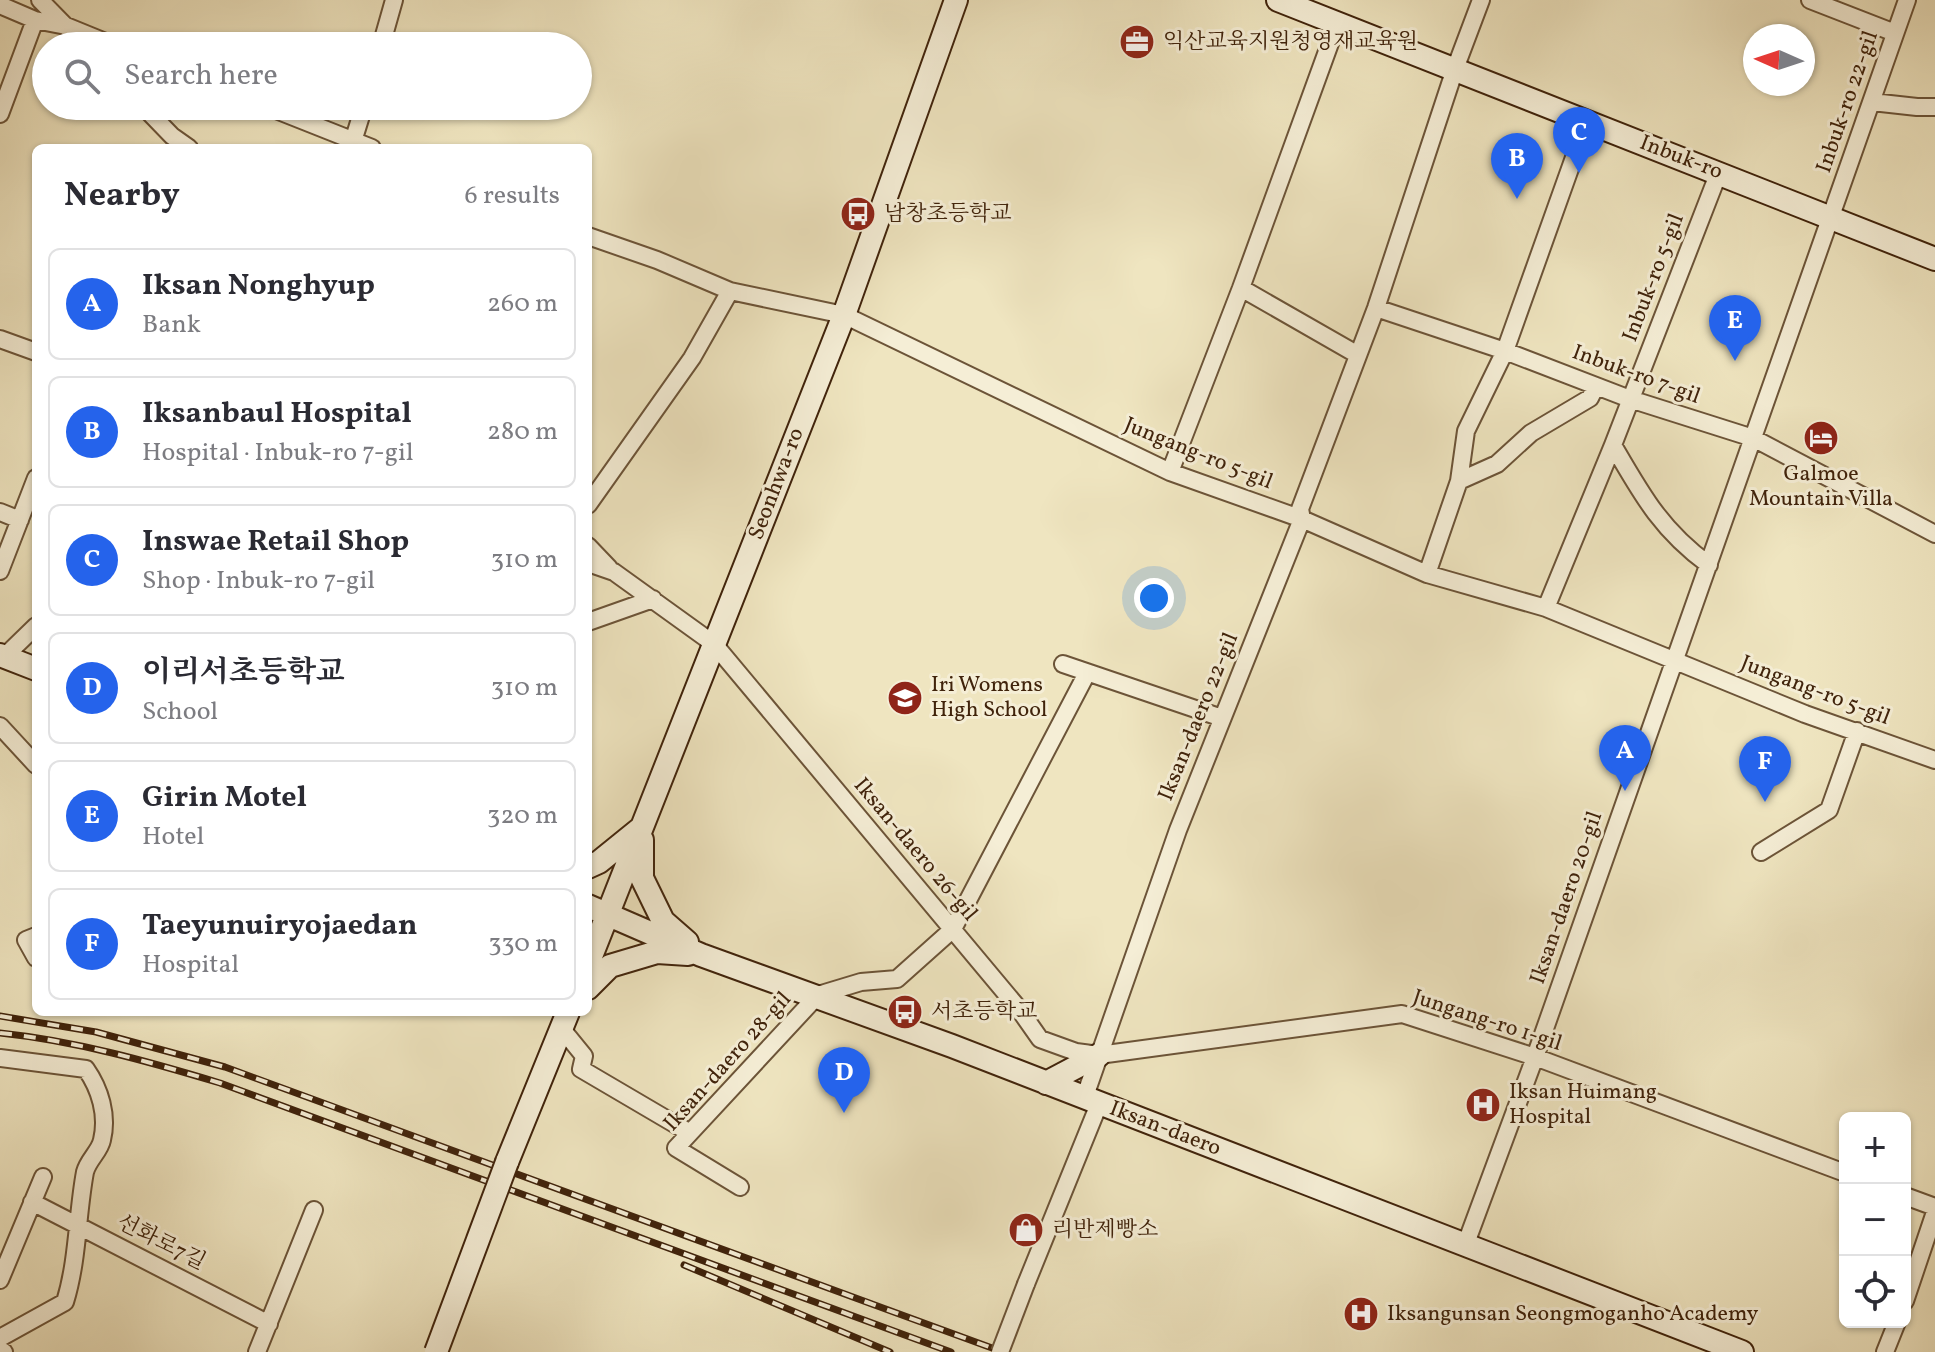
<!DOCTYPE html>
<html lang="en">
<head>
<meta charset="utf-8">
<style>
	:root { --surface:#fff; --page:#f7f7f7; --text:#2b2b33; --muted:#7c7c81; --line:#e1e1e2; --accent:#2563eb }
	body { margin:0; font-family:Vollkorn,"Noto Serif KR",serif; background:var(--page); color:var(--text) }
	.controls { position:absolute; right:24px; bottom:24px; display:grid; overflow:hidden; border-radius:12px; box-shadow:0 2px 6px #0004 }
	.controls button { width:72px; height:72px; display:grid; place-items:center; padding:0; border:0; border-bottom:2px solid var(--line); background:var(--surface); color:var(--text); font:40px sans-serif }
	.compass { position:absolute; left:1743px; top:24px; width:72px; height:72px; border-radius:50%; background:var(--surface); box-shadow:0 2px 6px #0004; rotate:273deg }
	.you { position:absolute; left:1154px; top:598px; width:28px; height:28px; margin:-20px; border:6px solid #fff; border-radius:50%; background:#1a73e8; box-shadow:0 0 0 12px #1a73e833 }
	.badge { display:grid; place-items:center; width:52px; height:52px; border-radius:50%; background:var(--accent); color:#fff; font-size:26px; font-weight:700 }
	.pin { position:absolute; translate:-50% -66px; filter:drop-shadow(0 2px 4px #0008) }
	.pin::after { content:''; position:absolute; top:42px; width:28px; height:24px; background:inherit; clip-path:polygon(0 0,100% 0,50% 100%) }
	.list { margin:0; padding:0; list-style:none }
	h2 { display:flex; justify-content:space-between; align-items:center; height:104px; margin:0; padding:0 32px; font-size:34px }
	h2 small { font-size:26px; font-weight:400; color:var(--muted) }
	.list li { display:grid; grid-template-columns:52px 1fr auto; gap:24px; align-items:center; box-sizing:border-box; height:112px; margin:0 16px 16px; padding:0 16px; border:2px solid var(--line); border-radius:12px }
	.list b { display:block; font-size:30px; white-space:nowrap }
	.list p { margin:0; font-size:26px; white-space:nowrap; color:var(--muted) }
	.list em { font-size:26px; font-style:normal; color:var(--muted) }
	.icon { flex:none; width:44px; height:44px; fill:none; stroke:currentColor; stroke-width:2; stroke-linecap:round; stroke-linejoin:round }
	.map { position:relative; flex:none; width:1935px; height:1352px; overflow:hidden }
	.search { position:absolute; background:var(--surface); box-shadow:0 2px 6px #0004; left:32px; top:32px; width:560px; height:88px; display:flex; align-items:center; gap:20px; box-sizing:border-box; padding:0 28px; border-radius:44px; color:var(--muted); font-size:30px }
	.panel { position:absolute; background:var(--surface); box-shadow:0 2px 6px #0004; left:32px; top:144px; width:560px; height:872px; border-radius:12px }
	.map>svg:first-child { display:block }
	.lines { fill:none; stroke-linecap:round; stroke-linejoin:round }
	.street-casing { stroke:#6c5438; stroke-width:20 }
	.secondary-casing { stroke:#40230b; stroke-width:26 }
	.street { stroke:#f5eed6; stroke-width:16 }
	.secondary { stroke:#f5eed6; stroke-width:22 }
	.rail-casing { stroke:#40230b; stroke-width:7 }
	.rail { stroke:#f5eed6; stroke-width:4; stroke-dasharray:12; stroke-linecap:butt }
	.street-bridge-casing { stroke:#6c5438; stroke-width:20; stroke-linecap:butt }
	.secondary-bridge-casing { stroke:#40230b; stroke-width:26; stroke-linecap:butt }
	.street-bridge { stroke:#f5eed6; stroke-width:16 }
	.secondary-bridge { stroke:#f5eed6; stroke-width:22 }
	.labels { text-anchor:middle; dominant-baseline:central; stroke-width:6; stroke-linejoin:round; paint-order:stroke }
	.poi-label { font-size:22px; fill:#40230b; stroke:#f5eed6; text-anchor:start }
	.street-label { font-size:22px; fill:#40230b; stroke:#f5eed6 }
</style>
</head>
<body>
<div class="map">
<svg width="1935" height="1352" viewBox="0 0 1935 1352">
	<rect width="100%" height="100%" fill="#efe5c0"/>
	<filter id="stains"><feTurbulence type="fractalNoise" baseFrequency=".0025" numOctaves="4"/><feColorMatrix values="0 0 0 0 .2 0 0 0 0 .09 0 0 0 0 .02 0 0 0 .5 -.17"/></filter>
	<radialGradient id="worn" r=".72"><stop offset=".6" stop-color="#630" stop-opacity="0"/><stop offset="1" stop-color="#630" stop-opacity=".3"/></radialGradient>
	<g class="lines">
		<defs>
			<path id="street" d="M40,0L85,46
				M1810,0L1895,33
				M0,5L35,20L66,26L115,46
				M381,46L394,0
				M1872,102L1917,107H1935
				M143,106L172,136L189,148
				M266,106L372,148
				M0,114L35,20
				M351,148L364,106
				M588,236L657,260L730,291L844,315L1170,472L1302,519L1427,574L1546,608L1805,714L1935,760
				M1241,288L1358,355
				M1376,308L1505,351L1630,399L1753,438L1935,534
				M0,339L36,352
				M1613,445C1642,495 1661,530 1709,565
				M1170,472L1241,288L1337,24
				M1459,481L1497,464L1531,433L1590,398L1596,386
				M588,505L692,358L730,291
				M0,512L20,520
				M588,546L609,568
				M588,563L614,572L714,644L1019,1009L1040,1039L1076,1052L1099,1055L1402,1014L1535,1057L1845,1173
				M0,571L36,478
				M1427,574L1459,481L1466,431L1505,351L1587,121
				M1546,608L1613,445L1719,172
				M588,622L653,599
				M4,657L36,626
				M1063,664L1222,718
				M0,726L36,765
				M1761,852L1829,810L1857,731
				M36,936L26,940L36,958
				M562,1029L584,1056L581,1069L690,1133
				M0,1058L86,1069C100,1089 108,1115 102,1140C100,1151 88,1160 85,1172C77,1215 78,1260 65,1302L0,1338
				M1084,1099L1178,830L1302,519L1300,509L1376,308L1455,69L1481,0
				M740,1187L676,1148L818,995L861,982L897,979L953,929L1087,673
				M1905,1196L1935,1207
				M32,1202L269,1324
				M1465,1246L1535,1057L1907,0
				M0,1280L43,1177
				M1026,1284L1099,1104
				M1905,1301L1935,1212
				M0,1350L4,1352
				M257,1352L314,1210
				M1885,1352L1897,1322"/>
			<path id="secondary" d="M1278,0L1935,259
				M0,655L36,669
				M642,840V878L663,921L687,942
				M588,867L599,862L641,828
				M588,906L701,955L952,1046L1742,1352
				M588,964L844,315L956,0
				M588,988L610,966L657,952L688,954
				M1046,1083L1099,1055
				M507,1162L568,1012"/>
		</defs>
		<use href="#street" class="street-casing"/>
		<use href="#secondary" class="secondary-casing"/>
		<use href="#street" class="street"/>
		<use href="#secondary" class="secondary"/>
		<defs>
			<path id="rail" d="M0,1016L96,1032L225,1067L1003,1352
				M0,1033C76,1041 147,1061 220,1083L951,1352
				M684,1265L890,1352"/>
		</defs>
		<use href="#rail" class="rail-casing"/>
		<use href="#rail" class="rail"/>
		<defs>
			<path id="street-bridge" d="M1000,1352L1026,1284"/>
			<path id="secondary-bridge" d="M436,1352L507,1162"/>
		</defs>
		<use href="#street-bridge" class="street-bridge-casing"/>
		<use href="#secondary-bridge" class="secondary-bridge-casing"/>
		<use href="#street-bridge" class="street-bridge"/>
		<use href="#secondary-bridge" class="secondary-bridge"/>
	</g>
	<defs>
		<symbol id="office-disc" viewBox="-11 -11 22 22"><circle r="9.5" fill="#8f2418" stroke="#f5eed6"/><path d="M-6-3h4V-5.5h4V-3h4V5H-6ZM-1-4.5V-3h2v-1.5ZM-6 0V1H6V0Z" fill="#fff"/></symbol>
		<symbol id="bus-disc" viewBox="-11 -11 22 22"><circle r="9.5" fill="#8f2418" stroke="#f5eed6"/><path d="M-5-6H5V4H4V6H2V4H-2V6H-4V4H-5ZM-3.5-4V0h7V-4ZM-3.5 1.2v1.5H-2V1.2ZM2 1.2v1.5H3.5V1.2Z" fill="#fff"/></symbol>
		<symbol id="hotel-disc" viewBox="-11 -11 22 22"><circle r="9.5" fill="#8f2418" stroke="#f5eed6"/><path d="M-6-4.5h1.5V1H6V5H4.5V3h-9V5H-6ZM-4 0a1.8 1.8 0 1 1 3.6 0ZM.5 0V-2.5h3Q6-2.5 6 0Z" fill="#fff"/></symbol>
		<symbol id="school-disc" viewBox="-11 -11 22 22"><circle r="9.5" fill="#8f2418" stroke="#f5eed6"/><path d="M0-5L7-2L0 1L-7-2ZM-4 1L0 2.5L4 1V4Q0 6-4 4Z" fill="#fff"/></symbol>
		<symbol id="hospital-disc" viewBox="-11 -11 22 22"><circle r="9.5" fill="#8f2418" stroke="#f5eed6"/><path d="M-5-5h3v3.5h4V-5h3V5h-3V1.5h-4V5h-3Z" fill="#fff"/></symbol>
		<symbol id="shop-disc" viewBox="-11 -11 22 22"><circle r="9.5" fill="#8f2418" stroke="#f5eed6"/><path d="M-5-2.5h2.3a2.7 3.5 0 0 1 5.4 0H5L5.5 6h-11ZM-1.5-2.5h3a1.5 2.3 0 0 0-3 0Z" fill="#fff"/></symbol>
	</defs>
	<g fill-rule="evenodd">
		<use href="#office-disc" x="1117" y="22" width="40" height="40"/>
		<use href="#bus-disc" x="838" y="194" width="40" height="40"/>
		<use href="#hotel-disc" x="1801" y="418" width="40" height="40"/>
		<use href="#school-disc" x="885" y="678" width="40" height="40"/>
		<use href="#bus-disc" x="885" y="992" width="40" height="40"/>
		<use href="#hospital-disc" x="1463" y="1085" width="40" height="40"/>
		<use href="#shop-disc" x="1006" y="1210" width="40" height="40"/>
		<use href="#hospital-disc" x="1341" y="1294" width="40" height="40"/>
	</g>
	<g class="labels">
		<g class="poi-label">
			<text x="1163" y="42">익산교육지원청영재교육원</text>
			<text x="884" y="214">남창초등학교</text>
			<text x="1821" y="474" text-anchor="middle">Galmoe<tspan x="1821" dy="25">Mountain Villa</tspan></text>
			<text x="931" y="685">Iri Womens<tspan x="931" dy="25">High School</tspan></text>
			<text x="931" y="1012">서초등학교</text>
			<text x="1509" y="1092">Iksan Huimang<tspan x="1509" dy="25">Hospital</tspan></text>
			<text x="1052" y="1230">리반제빵소</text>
			<text x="1387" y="1314">Iksangunsan Seongmoganho Academy</text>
		</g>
		<g class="street-label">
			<text transform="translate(1848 102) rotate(-71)">Inbuk-ro 22-gil</text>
			<text transform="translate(1681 158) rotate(21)">Inbuk-ro</text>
			<text transform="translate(1654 278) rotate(-69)">Inbuk-ro 5-gil</text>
			<text transform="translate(1636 375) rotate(20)">Inbuk-ro 7-gil</text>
			<text transform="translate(1198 454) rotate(22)">Jungang-ro 5-gil</text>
			<text transform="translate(777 484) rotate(-69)">Seonhwa-ro</text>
			<text transform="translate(1815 691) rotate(21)">Jungang-ro 5-gil</text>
			<text transform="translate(1199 717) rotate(-68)">Iksan-daero 22-gil</text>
			<text transform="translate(915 850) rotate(50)">Iksan-daero 26-gil</text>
			<text transform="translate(1567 898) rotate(-71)">Iksan-daero 20-gil</text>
			<text transform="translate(1487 1021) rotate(18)">Jungang-ro 1-gil</text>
			<text transform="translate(728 1062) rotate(-48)">Iksan-daero 28-gil</text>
			<text transform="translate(1165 1129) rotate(21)">Iksan-daero</text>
			<text transform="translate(161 1243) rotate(27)">선화로7길</text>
		</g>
	</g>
	<rect width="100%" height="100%" filter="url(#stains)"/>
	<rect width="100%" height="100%" fill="url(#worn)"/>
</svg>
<div class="controls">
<button>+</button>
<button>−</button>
<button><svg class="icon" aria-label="locate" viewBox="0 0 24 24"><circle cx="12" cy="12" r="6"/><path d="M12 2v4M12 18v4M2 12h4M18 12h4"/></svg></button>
</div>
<svg class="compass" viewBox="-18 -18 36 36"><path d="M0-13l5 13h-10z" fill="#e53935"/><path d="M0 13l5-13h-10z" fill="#7c7c81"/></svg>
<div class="you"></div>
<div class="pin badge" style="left:1625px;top:791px">A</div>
<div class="pin badge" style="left:1517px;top:199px">B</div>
<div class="pin badge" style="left:1579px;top:173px">C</div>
<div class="pin badge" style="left:844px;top:1113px">D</div>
<div class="pin badge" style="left:1735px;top:361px">E</div>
<div class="pin badge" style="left:1765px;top:802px">F</div>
<div class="search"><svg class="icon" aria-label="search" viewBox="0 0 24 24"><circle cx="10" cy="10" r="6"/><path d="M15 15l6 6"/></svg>Search here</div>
<section class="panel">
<h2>Nearby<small>6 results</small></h2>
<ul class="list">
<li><span class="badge">A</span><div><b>Iksan Nonghyup</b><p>Bank</p></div><em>260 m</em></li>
<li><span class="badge">B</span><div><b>Iksanbaul Hospital</b><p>Hospital · Inbuk-ro 7-gil</p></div><em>280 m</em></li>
<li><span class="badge">C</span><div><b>Inswae Retail Shop</b><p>Shop · Inbuk-ro 7-gil</p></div><em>310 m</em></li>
<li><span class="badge">D</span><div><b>이리서초등학교</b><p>School</p></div><em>310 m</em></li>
<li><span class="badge">E</span><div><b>Girin Motel</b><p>Hotel</p></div><em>320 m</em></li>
<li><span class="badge">F</span><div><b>Taeyunuiryojaedan</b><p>Hospital</p></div><em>330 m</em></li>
</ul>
</section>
</div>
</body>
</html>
